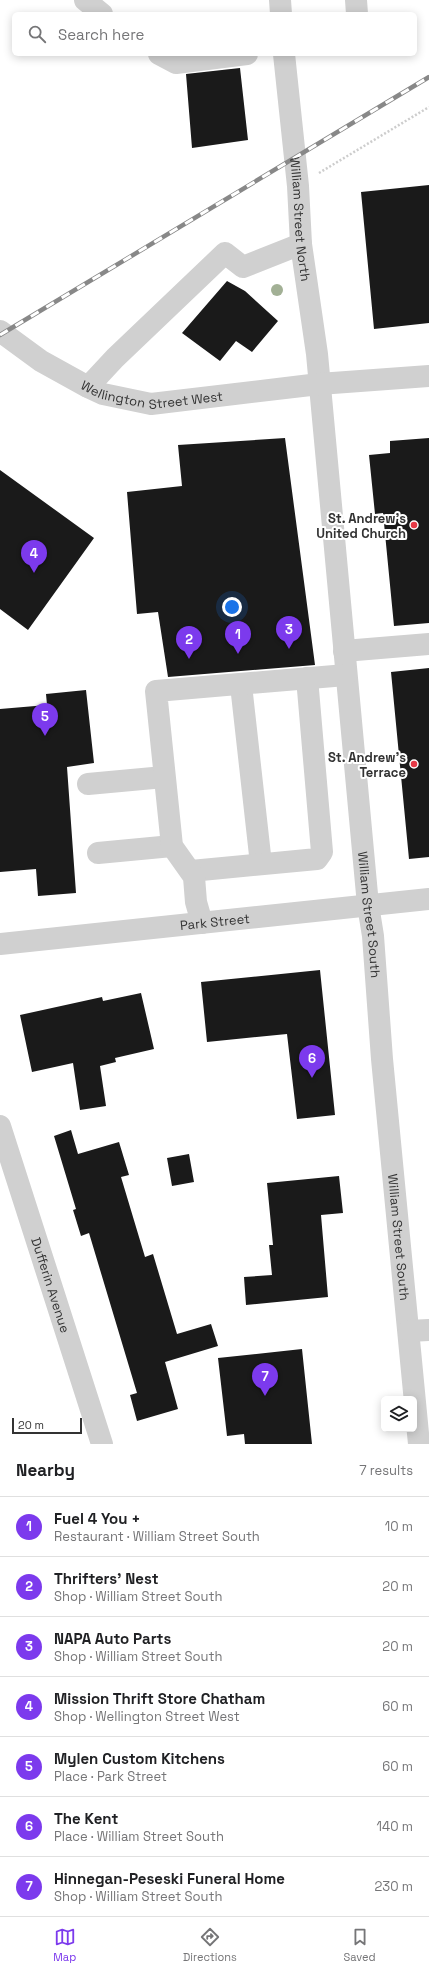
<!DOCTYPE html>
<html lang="en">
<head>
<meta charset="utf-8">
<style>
	:root { --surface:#fff; --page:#f2f2f2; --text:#202124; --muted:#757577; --line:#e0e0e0; --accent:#7c3aed }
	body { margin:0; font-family:"Space Grotesk",sans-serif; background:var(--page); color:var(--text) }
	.controls { position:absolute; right:12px; bottom:12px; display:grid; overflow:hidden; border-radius:6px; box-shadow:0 2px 10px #0003 }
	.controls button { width:36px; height:36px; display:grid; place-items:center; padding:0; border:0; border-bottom:1px solid var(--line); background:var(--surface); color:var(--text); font:20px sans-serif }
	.scale { position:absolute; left:12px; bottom:10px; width:70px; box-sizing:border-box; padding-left:4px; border:2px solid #333; border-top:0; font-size:11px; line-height:14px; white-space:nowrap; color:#333; -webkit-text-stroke:3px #fff; paint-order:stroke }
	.you { position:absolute; left:232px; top:607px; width:14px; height:14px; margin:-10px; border:3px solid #fff; border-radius:50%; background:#1a73e8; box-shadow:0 0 0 6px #1a73e833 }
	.badge { display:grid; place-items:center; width:26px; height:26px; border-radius:50%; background:var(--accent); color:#fff; font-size:13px; font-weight:700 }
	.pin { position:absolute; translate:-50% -33px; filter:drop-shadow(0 1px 2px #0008) }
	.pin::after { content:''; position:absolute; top:21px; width:14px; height:12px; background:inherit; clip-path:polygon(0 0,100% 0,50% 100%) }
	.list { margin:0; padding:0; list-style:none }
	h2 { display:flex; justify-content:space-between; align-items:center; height:52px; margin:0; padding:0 16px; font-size:17px }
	h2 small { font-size:13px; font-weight:400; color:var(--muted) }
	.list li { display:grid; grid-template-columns:26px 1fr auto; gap:12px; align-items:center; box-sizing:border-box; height:60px; padding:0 16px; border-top:1px solid var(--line) }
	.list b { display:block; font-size:15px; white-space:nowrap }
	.list p { margin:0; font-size:13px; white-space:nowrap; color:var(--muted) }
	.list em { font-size:13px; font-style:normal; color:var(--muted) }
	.icon { flex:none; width:22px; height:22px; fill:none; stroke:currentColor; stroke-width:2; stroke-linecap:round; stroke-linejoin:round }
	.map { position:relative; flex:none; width:429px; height:1444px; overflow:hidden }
	.search { position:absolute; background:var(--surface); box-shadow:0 2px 10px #0003; left:12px; right:12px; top:12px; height:44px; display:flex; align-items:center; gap:10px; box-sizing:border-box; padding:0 14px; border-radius:6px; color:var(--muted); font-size:15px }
	.sheet { height:472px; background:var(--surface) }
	nav { display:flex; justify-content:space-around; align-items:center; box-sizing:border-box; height:56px; border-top:1px solid var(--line); background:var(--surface); font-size:11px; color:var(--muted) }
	nav a { display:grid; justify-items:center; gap:2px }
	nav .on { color:var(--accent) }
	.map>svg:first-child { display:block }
	.building { fill:#1a1a1a }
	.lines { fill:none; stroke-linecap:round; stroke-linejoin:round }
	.path { stroke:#cdcdcd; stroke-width:2.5; stroke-dasharray:2 2; stroke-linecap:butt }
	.minor { stroke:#d0d0d0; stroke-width:22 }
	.rail-casing { stroke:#888; stroke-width:4.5 }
	.rail { stroke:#fff; stroke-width:3; stroke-dasharray:9; stroke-linecap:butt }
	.tree { fill:#a2b095 }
	.poi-dot { fill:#e63946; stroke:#fff; stroke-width:1.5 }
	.labels { text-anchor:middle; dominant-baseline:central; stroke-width:4; stroke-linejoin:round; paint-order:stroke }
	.street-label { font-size:13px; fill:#333; stroke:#fff }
	.poi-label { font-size:13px; font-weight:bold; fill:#333; stroke:#fff; text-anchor:end }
</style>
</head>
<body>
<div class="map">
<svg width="429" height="1444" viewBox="0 0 429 1444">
	<rect width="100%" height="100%" fill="#fff"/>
	<path class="building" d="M240,68L248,140L192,148L186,74Z
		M429,185V323L374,329L361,192Z
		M227,281L245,291L278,321L252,352L236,341L220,361L182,333Z
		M285,438L315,665L168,677L158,612L137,614L127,492L182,486L178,445Z
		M429,438V623L394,626L383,513L375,514L369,455L390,453V441Z
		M0,470L94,538L28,630L0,609Z
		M429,668V857L409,859L391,672Z
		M86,690L94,763L67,767L76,893L38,896L36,869L0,872V709L47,705L46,694Z
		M320,970L335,1115L297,1119L287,1034L207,1042L201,982Z
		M141,993L154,1049L115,1058L116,1062L100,1066L106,1106L80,1110L73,1063L32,1072L20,1015L102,997L103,1001Z
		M71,1130L78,1154L119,1142L129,1175L121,1177L145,1257L153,1254L177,1334L211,1324L218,1346L165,1362L178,1409L137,1421L130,1395L137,1393L89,1233L81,1236L73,1210L76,1209L54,1136Z
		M189,1154L194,1182L172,1186L167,1158Z
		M339,1176L343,1213L321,1215L328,1297L246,1305L244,1277L272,1275L269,1245H273L267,1183Z
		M302,1349L312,1444H245L244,1434L227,1436L218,1358Z"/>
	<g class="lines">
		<path class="path" d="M319,173L429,107"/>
		<g class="minor">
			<path d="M85,0L102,14"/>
			<path d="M280,0L281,14"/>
			<path d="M356,0L357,14"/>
			<path d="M159,54L176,63L247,54"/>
			<path id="s1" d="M284,54L298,186L301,244L317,354L368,905L373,936L382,1059L419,1444"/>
			<path id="s2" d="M0,331L41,361L88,387L103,394L151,404L319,384L429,376"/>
			<path d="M88,387L115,358L225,253L243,267L301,244"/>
			<path d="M344,651L429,644"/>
			<path d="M241,685L261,864"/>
			<path d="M88,784L164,777"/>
			<path d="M98,853L172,846"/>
			<path d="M191,871L317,859L322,852L307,678"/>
			<path d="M202,923L196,902L194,877L172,846L156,691L346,675"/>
			<path id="s3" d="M0,944L429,899"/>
			<path id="s4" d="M0,1126L102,1444"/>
			<path d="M409,1331L429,1330"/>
		</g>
		<defs>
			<path id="rail" d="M0,335L429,77"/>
		</defs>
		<use href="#rail" class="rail-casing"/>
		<use href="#rail" class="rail"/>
	</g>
	<circle class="tree" cx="277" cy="290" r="6"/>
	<g class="poi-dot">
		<circle cx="414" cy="525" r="4"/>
		<circle cx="414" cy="764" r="4"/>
	</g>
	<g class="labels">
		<g class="street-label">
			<text stroke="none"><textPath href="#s1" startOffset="166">William Street North</textPath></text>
			<text stroke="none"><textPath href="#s2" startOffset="170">Wellington Street West</textPath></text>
			<text stroke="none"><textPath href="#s1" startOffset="865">William Street South</textPath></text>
			<text stroke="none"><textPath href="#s3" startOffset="216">Park Street</textPath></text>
			<text stroke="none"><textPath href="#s1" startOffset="1189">William Street South</textPath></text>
			<text stroke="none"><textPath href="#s4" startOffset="167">Dufferin Avenue</textPath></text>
		</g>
		<g class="poi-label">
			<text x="406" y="518">St. Andrew's<tspan x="406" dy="15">United Church</tspan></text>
			<text x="406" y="757">St. Andrew's<tspan x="406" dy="15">Terrace</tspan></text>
		</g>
	</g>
</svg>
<div class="controls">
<button><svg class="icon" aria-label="layers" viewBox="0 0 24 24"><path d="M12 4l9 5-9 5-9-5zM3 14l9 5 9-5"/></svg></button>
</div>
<div class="scale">20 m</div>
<div class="you"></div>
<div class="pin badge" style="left:238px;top:654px">1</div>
<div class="pin badge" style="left:189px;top:659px">2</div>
<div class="pin badge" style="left:289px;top:649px">3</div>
<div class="pin badge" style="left:34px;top:573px">4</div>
<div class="pin badge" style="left:45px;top:736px">5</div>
<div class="pin badge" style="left:312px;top:1078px">6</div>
<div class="pin badge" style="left:265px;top:1396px">7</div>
<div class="search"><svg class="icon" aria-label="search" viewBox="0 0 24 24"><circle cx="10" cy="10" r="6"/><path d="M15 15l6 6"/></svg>Search here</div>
</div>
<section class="sheet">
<h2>Nearby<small>7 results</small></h2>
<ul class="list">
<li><span class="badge">1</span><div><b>Fuel 4 You +</b><p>Restaurant · William Street South</p></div><em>10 m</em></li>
<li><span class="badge">2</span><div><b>Thrifters' Nest</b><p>Shop · William Street South</p></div><em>20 m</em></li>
<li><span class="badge">3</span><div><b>NAPA Auto Parts</b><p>Shop · William Street South</p></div><em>20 m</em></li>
<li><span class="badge">4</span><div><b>Mission Thrift Store Chatham</b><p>Shop · Wellington Street West</p></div><em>60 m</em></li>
<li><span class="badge">5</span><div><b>Mylen Custom Kitchens</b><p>Place · Park Street</p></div><em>60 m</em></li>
<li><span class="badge">6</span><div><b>The Kent</b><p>Place · William Street South</p></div><em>140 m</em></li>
<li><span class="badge">7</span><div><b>Hinnegan-Peseski Funeral Home</b><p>Shop · William Street South</p></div><em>230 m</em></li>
</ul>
</section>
<nav>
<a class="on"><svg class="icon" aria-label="map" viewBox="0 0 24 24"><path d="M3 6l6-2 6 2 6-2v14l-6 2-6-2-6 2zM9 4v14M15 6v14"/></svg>Map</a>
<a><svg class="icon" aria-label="directions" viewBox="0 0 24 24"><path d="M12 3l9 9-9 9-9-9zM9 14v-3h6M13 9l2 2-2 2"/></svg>Directions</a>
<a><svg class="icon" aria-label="saved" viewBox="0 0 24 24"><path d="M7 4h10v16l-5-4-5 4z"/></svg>Saved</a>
</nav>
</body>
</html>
